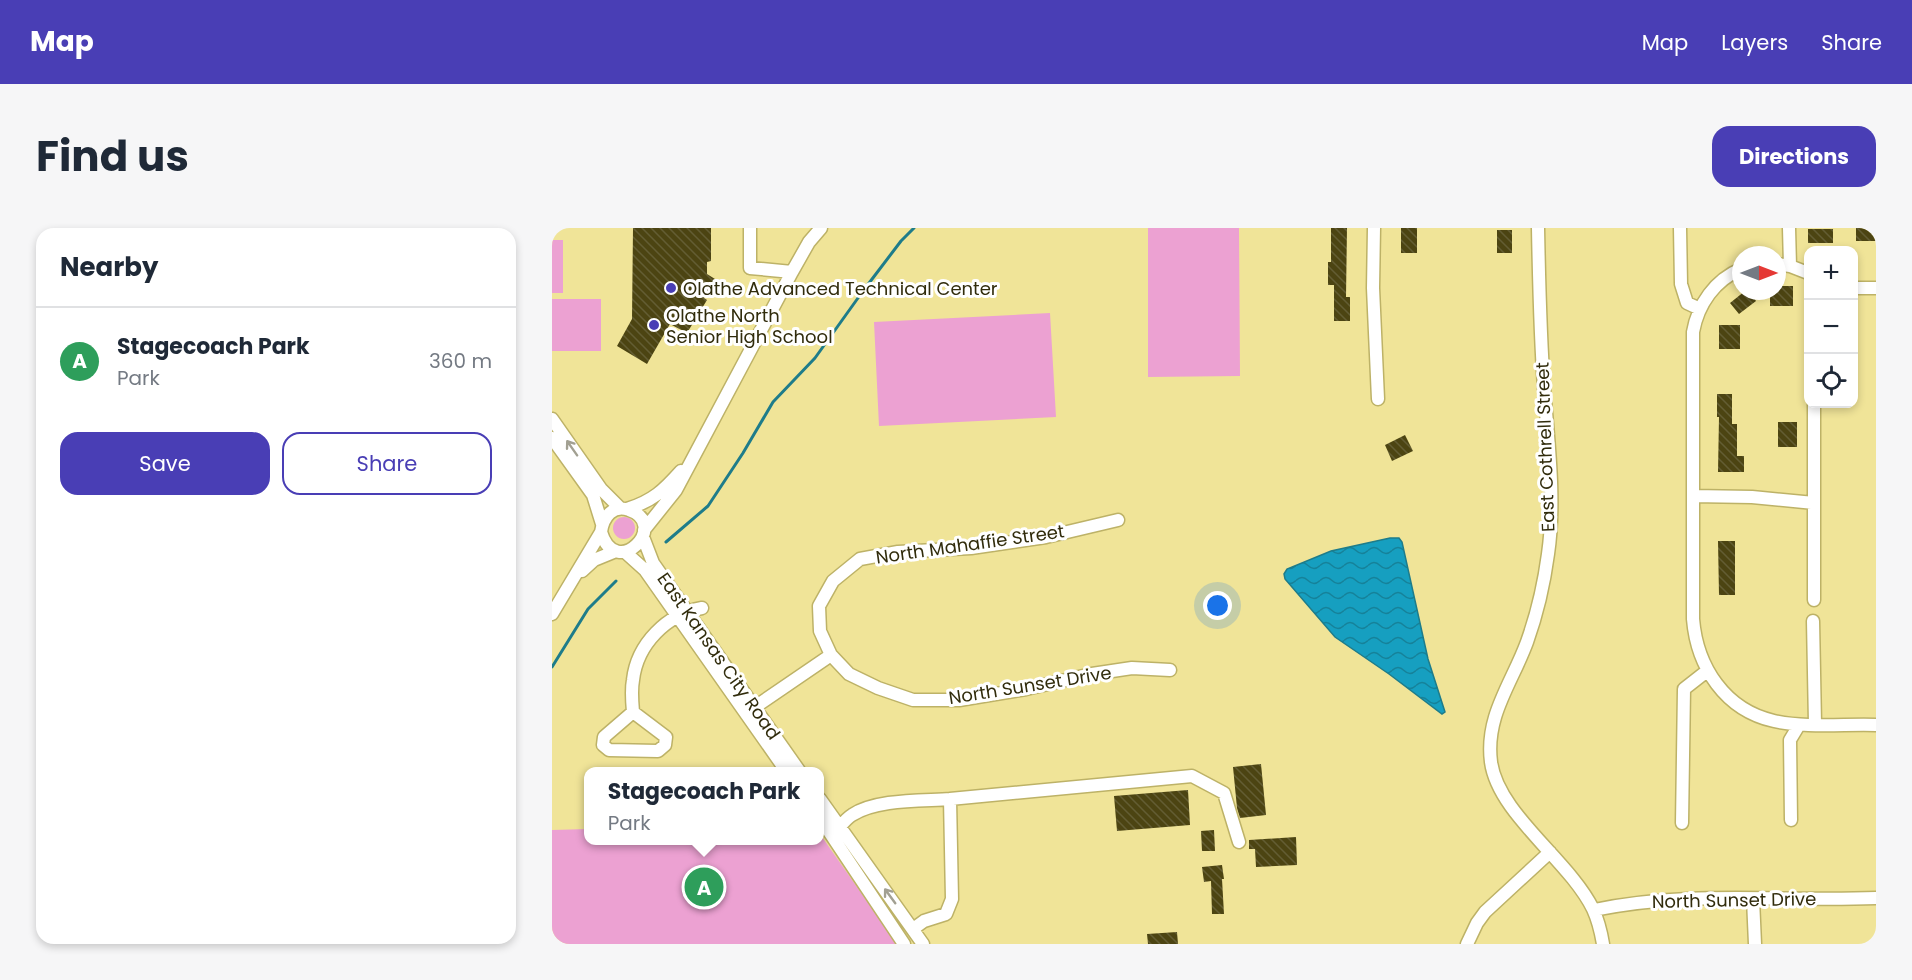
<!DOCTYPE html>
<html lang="en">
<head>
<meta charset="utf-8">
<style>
	:root { --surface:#fff; --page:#f6f6f7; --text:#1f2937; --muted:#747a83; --line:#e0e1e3; --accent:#493eb5 }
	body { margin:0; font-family:Poppins,sans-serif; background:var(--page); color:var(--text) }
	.controls { position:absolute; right:18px; top:18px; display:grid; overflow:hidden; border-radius:12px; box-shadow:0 3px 9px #0003 }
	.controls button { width:54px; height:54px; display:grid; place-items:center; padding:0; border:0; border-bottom:2px solid var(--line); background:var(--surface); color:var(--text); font:30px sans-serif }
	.compass { position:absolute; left:1180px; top:18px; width:54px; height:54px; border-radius:50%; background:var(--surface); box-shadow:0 3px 9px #0003; rotate:90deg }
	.you { position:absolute; left:666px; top:378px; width:21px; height:21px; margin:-15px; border:4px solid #fff; border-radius:50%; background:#1a73e8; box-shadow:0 0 0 9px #1a73e833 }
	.badge { display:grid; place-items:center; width:39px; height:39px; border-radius:50%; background:var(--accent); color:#fff; font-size:20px; font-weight:700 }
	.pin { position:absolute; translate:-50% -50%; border:3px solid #fff; box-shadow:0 2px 6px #0006 }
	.popup { position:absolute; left:32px; top:539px; width:240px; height:78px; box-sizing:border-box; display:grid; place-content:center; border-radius:12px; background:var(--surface); filter:drop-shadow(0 2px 4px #0005); font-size:20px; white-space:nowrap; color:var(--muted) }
	.popup b { font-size:22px; color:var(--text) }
	.popup::after { content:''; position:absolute; left:50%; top:100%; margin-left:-12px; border:12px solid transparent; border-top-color:var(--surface) }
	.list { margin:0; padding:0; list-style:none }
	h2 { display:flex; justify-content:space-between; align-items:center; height:78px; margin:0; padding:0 24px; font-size:26px }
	h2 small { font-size:20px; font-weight:400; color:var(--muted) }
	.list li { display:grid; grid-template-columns:39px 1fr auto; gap:18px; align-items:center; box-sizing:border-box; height:108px; padding:0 24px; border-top:2px solid var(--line) }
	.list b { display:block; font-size:22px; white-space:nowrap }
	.list p { margin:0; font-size:20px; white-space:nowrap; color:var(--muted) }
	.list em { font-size:20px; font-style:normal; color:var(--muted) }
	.actions { display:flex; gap:12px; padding:18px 24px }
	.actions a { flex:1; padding:14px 0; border:2px solid var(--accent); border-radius:18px; text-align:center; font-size:21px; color:var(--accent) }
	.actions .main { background:var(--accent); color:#fff }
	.icon { flex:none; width:33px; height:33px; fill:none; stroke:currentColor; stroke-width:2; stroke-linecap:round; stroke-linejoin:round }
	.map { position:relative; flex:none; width:1324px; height:716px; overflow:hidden; border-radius:18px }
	header { display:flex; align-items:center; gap:36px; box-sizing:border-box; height:84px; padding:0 30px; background:var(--accent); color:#fff }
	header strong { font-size:28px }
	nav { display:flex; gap:33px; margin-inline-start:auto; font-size:21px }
	.intro { display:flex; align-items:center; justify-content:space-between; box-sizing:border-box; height:144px; padding:0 36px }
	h1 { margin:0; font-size:42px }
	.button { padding:15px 27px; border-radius:18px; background:var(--accent); color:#fff; font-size:21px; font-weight:700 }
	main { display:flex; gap:36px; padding:0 36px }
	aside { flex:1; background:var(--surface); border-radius:18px; box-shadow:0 3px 9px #0003 }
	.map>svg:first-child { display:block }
	.green { fill:#eca1d2 }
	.water { fill:url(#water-waves); stroke:#1e7c8a; stroke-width:1.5 }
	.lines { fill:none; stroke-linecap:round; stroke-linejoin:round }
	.stream { stroke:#1e7c8a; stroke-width:3 }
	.building { fill:url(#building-back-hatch) }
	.minor-casing { stroke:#bdb267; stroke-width:15 }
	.minor { stroke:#fff; stroke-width:12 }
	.oneway { stroke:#a2a092 }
	.poi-dot { fill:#493eb5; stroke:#fff; stroke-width:2 }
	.labels { text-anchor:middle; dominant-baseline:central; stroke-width:6; stroke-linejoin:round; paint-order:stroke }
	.poi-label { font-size:18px; fill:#312c0c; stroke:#fff; text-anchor:start }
	.street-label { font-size:18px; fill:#312c0c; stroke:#fff }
</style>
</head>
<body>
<header>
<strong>Map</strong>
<nav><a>Map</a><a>Layers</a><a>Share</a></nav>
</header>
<div class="intro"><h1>Find us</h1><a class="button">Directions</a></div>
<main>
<aside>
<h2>Nearby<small></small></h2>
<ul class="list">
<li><span class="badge" style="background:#2e9e5b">A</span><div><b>Stagecoach Park</b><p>Park</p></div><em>360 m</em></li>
</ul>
<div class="actions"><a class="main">Save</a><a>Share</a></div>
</aside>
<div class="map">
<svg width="1324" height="716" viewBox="0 0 1324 716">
	<defs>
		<pattern id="water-waves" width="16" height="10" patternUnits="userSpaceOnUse" patternTransform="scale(1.5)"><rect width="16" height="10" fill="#169fc0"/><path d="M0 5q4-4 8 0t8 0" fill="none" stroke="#15829a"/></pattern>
		<pattern id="building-back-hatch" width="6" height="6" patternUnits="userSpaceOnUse" patternTransform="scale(1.5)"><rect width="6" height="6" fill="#4c4412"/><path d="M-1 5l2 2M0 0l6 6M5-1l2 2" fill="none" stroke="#635d33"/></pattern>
	</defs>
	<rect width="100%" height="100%" fill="#f0e498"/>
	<path class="green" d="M596,0H687L688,148L596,149Z
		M0,12H11V65H0Z
		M0,71H49V123H0Z
		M498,85L504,189L327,198L322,94Z
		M61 300a11 11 0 1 1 22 0a11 11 0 1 1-22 0Z
		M36,601V612H268V606L345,716H0V602Z"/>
	<path class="water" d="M838,310H847L850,314L876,431L893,484L890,486L837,446L783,409L733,351L732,346L735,341L779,323Z"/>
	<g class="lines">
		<path class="stream" d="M114,314L156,278L191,225L221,174L263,130L311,63L349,13L362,0
			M0,439L36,381L64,353"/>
	</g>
	<path class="building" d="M81,0H159V33L155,34V46L163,51L152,70L155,72L135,105L118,96L95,136L65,118L80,91Z
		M779,0H795L794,69H798V93H782V57H776V34H779Z
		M849,0H865V25H849Z
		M1304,0H1324V13H1304Z
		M1256,1H1281V15H1256Z
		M945,2H960V25H945Z
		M1225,58H1241V78H1218V63H1225Z
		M1193,63H1197L1204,73L1187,86L1178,75Z
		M1167,97H1188V121H1167Z
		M1165,166H1180V196H1185V228H1192V244H1166L1167,189H1165Z
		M1226,194H1245V219H1226Z
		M853,207L861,223L840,233L833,217Z
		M1166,313H1183V367H1167Z
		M709,536L714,587L688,590L685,580L681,539Z
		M636,562L638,597L565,603L562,568Z
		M662,602L663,623H650L649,603Z
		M744,609L745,637L704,639L703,621H697V612Z
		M670,637L672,651H670L672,686H660L659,653L652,654L650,639Z
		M625,704L626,716H596L595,706Z"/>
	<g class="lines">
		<defs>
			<path id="minor" d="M198,0V40L240,44
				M822,0L821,60L826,171
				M986,0C987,53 988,106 992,159C996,214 1004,271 996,326C992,356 985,386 975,414C960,455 933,488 939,534C946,586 1017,632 1041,681C1046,692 1049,704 1051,716
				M1128,0L1129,56L1135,75L1148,81
				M1237,0L1238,38
				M1225,36L1238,38L1256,45
				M1189,41C1163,52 1146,76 1141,104V391C1145,439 1173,482 1222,493C1254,500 1291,496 1324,497
				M1302,60H1324
				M1262,176V372
				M0,191L49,261L68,280
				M0,210L41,267L50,296
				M1141,268L1200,269L1262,275
				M75,281C101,273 112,262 129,243
				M566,292L494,309L419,320L346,324L308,331L281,353L267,378L268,403L279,427L297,446L326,460L361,472H407L474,461L540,446L580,440L618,442
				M92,302L124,262L240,44L257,14L269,0
				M91,309L101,335L248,544
				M73,324L93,342L235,544
				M30,343L42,332L64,323
				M0,386L49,304C51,289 61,276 77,282C119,296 64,354 49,304
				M1261,393L1263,496
				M197,483L279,427
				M81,484L114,509L113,517L106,523L57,522L51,517L52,509L81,484C80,473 79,462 81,452C85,416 115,386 150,380
				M268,571L371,716
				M398,571L640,548L672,565L687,614
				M268,590L352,716
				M1239,592L1238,512L1247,497
				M1130,595L1132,461L1155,443
				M280,607C287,601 292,592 300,587C324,571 369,573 398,571L400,671L394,686L372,693L361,701
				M1201,671L1203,716
				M1042,682C1135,662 1230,674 1324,670
				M915,716L925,695L933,684L998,624"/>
		</defs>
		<use href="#minor" class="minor-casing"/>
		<use href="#minor" class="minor"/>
	</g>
	<defs><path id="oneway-shaft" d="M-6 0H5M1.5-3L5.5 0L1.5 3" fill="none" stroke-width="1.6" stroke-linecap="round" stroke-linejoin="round" transform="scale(1.5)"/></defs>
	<g class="oneway">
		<use href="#oneway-shaft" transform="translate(20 220) rotate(-125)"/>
		<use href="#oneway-shaft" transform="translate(338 668) rotate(-126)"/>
	</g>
	<g class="poi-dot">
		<circle cx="119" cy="60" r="6"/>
		<circle cx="102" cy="97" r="6"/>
	</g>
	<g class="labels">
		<g class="poi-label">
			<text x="131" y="60">Olathe Advanced Technical Center</text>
			<text x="114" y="87">Olathe North<tspan x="114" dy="21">Senior High School</tspan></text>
		</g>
		<g class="street-label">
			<text transform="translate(993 219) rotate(-92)">East Cothrell Street</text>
			<text transform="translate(418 316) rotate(-8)">North Mahaffie Street</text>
			<text transform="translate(167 428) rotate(55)">East Kansas City Road</text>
			<text transform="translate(478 457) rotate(-9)">North Sunset Drive</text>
			<text transform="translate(1182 672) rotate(-1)">North Sunset Drive</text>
		</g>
	</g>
</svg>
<div class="controls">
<button>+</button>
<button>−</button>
<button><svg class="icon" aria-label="locate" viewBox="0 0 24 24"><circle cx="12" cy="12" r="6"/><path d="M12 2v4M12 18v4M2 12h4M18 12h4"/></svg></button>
</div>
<svg class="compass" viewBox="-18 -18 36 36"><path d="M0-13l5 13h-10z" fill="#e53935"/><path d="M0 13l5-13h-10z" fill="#747a83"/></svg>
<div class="you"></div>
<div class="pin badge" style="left:152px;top:659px;background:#2e9e5b">A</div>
<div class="popup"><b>Stagecoach Park</b>Park</div>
</div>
</main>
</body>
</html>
